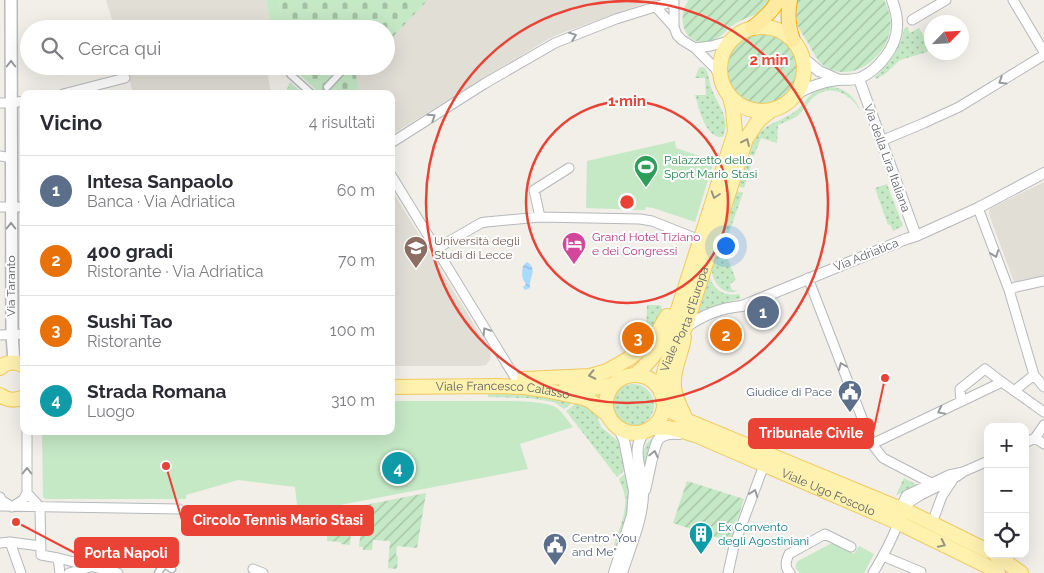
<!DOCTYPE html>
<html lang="it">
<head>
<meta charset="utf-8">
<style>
	:root { --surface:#fff; --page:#f2f2f3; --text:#2b2b33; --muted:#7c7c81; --line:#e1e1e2; --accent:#ea4335 }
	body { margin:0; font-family:Raleway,sans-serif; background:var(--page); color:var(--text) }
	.controls { position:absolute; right:15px; bottom:15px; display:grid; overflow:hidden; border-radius:10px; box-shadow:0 5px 20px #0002 }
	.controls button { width:45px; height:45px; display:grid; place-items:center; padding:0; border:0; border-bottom:1px solid var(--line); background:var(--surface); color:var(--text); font:25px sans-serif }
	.compass { position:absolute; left:924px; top:15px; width:45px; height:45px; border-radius:50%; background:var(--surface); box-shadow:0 5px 20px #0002; rotate:65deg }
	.you { position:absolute; left:725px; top:245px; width:18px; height:18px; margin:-12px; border:4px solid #fff; border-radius:50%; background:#1a73e8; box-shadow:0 0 0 8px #1a73e833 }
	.badge { display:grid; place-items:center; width:32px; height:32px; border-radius:50%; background:var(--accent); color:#fff; font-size:16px; font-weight:700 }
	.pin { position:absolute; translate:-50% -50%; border:2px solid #fff; box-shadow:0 1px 5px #0006 }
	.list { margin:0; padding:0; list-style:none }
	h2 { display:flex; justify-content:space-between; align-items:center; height:65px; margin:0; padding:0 20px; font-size:21px }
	h2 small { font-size:16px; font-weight:400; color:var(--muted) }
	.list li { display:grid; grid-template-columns:32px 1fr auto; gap:15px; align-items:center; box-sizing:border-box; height:70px; padding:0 20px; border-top:1px solid var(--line) }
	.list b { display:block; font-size:19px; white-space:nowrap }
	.list p { margin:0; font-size:16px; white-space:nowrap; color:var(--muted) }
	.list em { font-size:16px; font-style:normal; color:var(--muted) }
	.icon { flex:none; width:28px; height:28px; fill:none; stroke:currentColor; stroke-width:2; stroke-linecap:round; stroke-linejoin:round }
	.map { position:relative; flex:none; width:1044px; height:573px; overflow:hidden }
	.search { position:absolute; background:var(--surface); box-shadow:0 5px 20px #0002; left:20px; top:20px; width:375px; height:55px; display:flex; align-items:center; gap:12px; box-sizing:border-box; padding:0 18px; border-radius:28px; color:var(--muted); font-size:19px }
	.panel { position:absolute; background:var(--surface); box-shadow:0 5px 20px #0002; left:20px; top:90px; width:375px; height:345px; border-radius:10px }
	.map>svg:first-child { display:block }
	.education { fill:#e1ded6 }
	.grass { fill:url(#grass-dots) }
	.cemetery { fill:url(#cemetery-stones) }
	.park { fill:#c5e8c5 }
	.garden { fill:url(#garden-furrows) }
	.water { fill:url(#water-ripples) }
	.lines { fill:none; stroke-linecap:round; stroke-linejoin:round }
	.pedestrian-tunnel { stroke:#ccccc8; stroke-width:6; stroke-dasharray:6 3; stroke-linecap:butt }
	.pedestrian-casing { stroke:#b5b8bc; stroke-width:9 }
	.minor-casing { stroke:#b5b8bc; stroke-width:11 }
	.tertiary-casing { stroke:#b5b8bc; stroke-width:12 }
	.secondary-casing { stroke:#b6babf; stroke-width:14 }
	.primary-casing { stroke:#f2c960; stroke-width:16 }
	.trunk-casing { stroke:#f9ab00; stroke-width:16 }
	.pedestrian { stroke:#fff; stroke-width:6 }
	.minor { stroke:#fff; stroke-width:9 }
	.tertiary { stroke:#fff; stroke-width:10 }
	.secondary { stroke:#fff; stroke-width:11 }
	.primary { stroke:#fff2af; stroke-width:14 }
	.trunk { stroke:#feeaa1; stroke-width:14 }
	.oneway { stroke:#979a9d }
	.oneway2 { stroke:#979581 }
	.ring { fill:none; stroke:#ea4335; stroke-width:2.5 }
	.labels { text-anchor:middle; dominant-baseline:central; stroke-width:4; stroke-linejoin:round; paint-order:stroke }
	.street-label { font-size:12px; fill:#5f6368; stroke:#fff }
	.leisure-label { font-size:12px; fill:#27864d; stroke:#fff; text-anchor:start }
	.hotel-label { font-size:12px; fill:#b23c85; stroke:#fff; text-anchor:start }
	.education-label { font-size:12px; fill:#785e54; stroke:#fff; text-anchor:start }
	.service-label { font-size:12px; fill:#4e5e75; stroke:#fff; text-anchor:end }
	.culture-label { font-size:12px; fill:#0d838f; stroke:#fff; text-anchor:start }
	.centre { fill:#ea4335; stroke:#fff; stroke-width:2.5 }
	.ring-label { font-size:15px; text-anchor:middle; font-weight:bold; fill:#ea4335; stroke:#fff; stroke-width:4; stroke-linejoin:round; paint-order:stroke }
	.leader { fill:none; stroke:#ea4335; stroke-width:2 }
	.callout-dot { fill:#ea4335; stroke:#fff; stroke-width:2 }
	.callout { fill:#ea4335; stroke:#ea4335; stroke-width:2 }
	.callout-label { font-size:14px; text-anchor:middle; font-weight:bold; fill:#fff }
</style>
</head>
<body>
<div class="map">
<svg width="1044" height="573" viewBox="0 0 1044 573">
	<defs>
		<pattern id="grass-dots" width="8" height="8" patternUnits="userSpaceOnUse" patternTransform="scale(1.25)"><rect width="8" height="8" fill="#c5e8c5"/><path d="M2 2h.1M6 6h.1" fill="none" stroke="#a3c0a4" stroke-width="1.8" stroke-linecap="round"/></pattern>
		<pattern id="cemetery-stones" width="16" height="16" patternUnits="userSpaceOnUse" patternTransform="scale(1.25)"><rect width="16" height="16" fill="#c5e8c5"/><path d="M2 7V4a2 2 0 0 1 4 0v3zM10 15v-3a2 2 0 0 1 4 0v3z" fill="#a3c0a4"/></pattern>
		<pattern id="garden-furrows" width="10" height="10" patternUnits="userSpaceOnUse" patternTransform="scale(1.25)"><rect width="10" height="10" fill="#c5e8c5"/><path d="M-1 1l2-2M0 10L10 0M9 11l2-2" fill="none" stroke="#a3c0a4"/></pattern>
		<pattern id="water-ripples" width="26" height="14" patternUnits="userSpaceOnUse" patternTransform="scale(1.25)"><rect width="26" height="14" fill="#aadaff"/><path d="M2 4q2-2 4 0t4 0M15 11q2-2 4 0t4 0" fill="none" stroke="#8eb4d2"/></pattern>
	</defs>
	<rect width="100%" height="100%" fill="#f1efe8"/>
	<path class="education" d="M106,0H266L272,29H115Z
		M428,0H654L556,35L545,41L391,135V94H360L356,76L365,66H386V44Z
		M126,66H270L268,75L271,94H133Z
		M1044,182V276L1014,282L989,214V211L991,208Z
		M391,189L489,349L491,355L490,360L486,365L480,366H391Z"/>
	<path class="grass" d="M907,27L910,33L919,28L930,47L927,52L900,60L885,74L876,79L875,77C889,64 901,49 904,29Z
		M702,67L705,68C709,74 709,80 711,87C717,105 731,116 723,137C705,139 699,108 695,95H706L705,78H695L699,68Z
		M290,82L300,91L299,94H285Z
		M824,87C841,85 854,94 860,110C850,94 831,83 814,97C808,102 803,112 796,117C791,120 784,122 778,125L777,143L761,138L754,156L749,154C756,134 761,128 780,120C786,117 792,114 797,110C807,101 810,92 824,87Z
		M747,158L753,159L744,188L738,186Z
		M887,184L903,226L893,231L890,224L888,225L875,188Z
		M736,191L743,193L724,247L730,250L727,257L736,280L730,284L732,290L738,291C723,296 711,282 712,267L730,209H732L734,205L732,204Z
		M709,276C714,290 724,297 739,294L741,298L705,309L698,313Z
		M647,305H660L662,308L658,321L647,335L646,334Z
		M612 405a21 21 0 1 1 42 0a21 21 0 1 1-42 0Z
		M488,392H523L572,399L570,405L564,409L554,402L528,398L488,397Z
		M575,400L594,408L601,427L619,442L622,449L625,470L617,477L566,411L574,405Z
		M659,434L649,461L644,463C642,447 646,441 659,434Z
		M626,473C635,497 625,523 617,546L614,545C618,532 627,512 625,498C625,492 621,485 619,479Z
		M904,478L919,486L896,495Z"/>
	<path class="cemetery" d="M278,0H428L386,44V29H284Z
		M291,66H365L356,76L360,94H320Z"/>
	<path class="park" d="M266,0H278L284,29H272Z
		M675,141L676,148L714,161L695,222L653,208L646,207L645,210L586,208L587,161Z
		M391,401H516C527,402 548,402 557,408C563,413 568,421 573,427L520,444L528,469L298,513L295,487L238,480L186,495V499H46L43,497L42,431H391Z
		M832,543L854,554L859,546L874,554L864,573H801C797,571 795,569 796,564L798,561Z"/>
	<path class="garden" d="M689,0H772C760,17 752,14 736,23C726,29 719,41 707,42C683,45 676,16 689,0Z
		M798,0H884C889,9 892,20 890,30C886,59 850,85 823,65C816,59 813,51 808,43C797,25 792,21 798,0Z
		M725 70a37 37 0 1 1 74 0a37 37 0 1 1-74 0Z
		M687,481L744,499L730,542L673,523Z
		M426,493L417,548L397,546L396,556H398L397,569L388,568L390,541L373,540L372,550H363V547H359L362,518L350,517L349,529H351L350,545L341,544V542L327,541L328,526L321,525L319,514Z"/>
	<path class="water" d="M527,262C539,269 528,279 530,288L525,290L523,287L526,284C521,278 522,273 523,266Z"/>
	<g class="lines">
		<path class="pedestrian-tunnel" d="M321,94L327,87"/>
		<defs>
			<path id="pedestrian" d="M290,74L312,94
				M327,87L341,72
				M158,573L163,565L168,566L172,569"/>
			<path id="minor" d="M1013,0L1044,52
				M655,6L674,27L677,35L682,40L695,48L715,68L720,77
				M912,20L946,0
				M695,48L711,46L732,40
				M63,94L125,78
				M0,103H11L24,101
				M881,141L924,123L959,107L1044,55
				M391,143L484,84L555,43L616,19L674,1V27
				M0,156L12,158
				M391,175L516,379
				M0,207H24
				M978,208L1009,290L1034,375L1044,387
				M540,217L534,190L569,168
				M436,249L481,223L486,222L540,217L640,219L652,221L700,240
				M808,278L872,444L883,458L931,483
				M1009,290L1016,287L1044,281
				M0,335L24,334
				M1014,391L1034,375
				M961,401L960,389L985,369L1002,382
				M27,431V493L40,507
				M1035,438L1044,444
				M1025,443L1035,438L1044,425
				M872,444L1002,382L1044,412
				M0,497L1,500L12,507L23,500L27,493
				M0,506L179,509
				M40,507L41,555L58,558L118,573
				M903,508C919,492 943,487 962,473
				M932,523L942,496L952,481
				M10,542L21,573
				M0,543L10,542L40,546
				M883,556L921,572V573
				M58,558L60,573
				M253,569L263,573
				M113,572L116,552
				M69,573L90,567
				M728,573L734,546L764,465
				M790,573C784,567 786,561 789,554L825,534L851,547
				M873,573C882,558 891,542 897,526C901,515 900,504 907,495L949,475L963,472L988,461"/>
			<path id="tertiary" d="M803,58L819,71L837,79
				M859,79L916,236
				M796,94C810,87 821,82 837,80C845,79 852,81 860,78C878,70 897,47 897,27C898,17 895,8 892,0
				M685,328C702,315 720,308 742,306L906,239L916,236L978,208L1044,173
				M645,490C648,480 653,447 658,440C662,434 672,433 679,434
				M614,573L632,515L634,491L624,440L619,429
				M622,573C630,547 644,517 643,490C643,475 633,453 640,440C641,436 645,433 647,431"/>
			<path id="secondary" d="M11,0L12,334L14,362"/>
			<g id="primary">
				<circle cx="762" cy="69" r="42"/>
				<path d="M684,337C682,353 672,370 674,387C675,399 682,411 687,421"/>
				<path d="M0,368C7,361 16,361 24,366"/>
				<path d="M635,375C658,355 666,339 678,310L735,132L733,109L730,97"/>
				<circle cx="635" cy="404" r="29"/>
				<path d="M524,379L590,376L607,371L628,359L649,344L656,335L667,316"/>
				<path d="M566,386L593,388L613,385"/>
				<path id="s1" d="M391,387L498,386L524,387L545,390L583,398L591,401L608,415"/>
				<path id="s2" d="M661,393C662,368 672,349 685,328L746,139L759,120L770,111"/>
				<path d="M0,395C8,401 15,401 24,397"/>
				<path d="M663,401L673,412L688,421L913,514L988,551"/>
				<path id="s3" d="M652,428C669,426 683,431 698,436L899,523L993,569L998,573"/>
				<path d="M995,554L1021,573"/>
			</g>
			<path id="trunk" d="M790,0C787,15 788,26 793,40
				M752,28C763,20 772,12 778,0"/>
		</defs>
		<use href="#pedestrian" class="pedestrian-casing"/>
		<use href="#minor" class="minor-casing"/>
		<use href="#tertiary" class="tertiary-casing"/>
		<use href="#secondary" class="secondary-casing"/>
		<use href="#primary" class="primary-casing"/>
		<use href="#trunk" class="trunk-casing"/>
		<use href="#pedestrian" class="pedestrian"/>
		<use href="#minor" class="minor"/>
		<use href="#tertiary" class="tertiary"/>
		<use href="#secondary" class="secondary"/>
		<use href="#primary" class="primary"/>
		<use href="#trunk" class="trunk"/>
	</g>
	<defs><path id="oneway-chevron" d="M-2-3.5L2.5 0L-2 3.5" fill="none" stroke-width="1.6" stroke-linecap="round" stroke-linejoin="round" transform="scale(1.25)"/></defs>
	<g class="oneway">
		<use href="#oneway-chevron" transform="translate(573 36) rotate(-21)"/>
		<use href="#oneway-chevron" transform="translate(11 64) rotate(-90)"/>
		<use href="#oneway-chevron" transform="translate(1002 81) rotate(148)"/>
		<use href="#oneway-chevron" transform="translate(432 117) rotate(-33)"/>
		<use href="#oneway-chevron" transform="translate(11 226) rotate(-90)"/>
		<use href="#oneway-chevron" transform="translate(995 254) rotate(70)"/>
		<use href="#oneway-chevron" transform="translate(486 331) rotate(-122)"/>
		<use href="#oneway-chevron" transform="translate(842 366) rotate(-112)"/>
		<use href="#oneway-chevron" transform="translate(941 411) rotate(154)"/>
		<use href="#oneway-chevron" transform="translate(654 454) rotate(-77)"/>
		<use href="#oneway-chevron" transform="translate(27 471) rotate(-90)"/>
		<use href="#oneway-chevron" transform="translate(754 493) rotate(-70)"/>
	</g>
	<g class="oneway2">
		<use href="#oneway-chevron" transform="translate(746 142) rotate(-65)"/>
		<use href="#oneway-chevron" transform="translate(715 195) rotate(108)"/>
		<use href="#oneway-chevron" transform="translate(592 375) rotate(168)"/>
		<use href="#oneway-chevron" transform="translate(942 544) rotate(26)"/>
	</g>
	<g class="ring">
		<circle cx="627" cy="202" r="101"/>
		<circle cx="627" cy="202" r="201"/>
	</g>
	<defs>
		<symbol id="stadium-pin" viewBox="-11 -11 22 30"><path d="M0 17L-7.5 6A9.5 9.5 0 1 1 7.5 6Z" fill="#2e9e5b" stroke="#fff"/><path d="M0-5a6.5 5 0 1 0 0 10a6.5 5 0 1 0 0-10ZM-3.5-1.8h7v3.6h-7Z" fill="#fff"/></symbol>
		<symbol id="hotel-pin" viewBox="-11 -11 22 30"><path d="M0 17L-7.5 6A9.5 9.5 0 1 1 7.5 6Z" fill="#d1479c" stroke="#fff"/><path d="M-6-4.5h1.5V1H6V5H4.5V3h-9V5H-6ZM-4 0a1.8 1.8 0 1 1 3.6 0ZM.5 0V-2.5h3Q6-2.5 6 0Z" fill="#fff"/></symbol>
		<symbol id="school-pin" viewBox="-11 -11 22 30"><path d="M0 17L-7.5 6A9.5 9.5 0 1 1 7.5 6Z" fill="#8d6e63" stroke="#fff"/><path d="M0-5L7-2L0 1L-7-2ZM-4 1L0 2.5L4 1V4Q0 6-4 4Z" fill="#fff"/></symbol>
		<symbol id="civic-pin" viewBox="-11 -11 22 30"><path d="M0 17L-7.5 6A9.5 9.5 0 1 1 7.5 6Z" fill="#5c6f8a" stroke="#fff"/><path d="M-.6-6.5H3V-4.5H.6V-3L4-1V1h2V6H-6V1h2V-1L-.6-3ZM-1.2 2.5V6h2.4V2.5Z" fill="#fff"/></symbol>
		<symbol id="building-pin" viewBox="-11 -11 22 30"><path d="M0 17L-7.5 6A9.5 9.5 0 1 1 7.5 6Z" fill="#0f9aa8" stroke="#fff"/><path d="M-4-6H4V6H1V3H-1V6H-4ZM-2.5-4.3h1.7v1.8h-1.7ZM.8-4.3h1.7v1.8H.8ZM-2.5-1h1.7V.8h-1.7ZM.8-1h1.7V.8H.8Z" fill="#fff"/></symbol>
	</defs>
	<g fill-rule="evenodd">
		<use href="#stadium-pin" x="632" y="153" width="28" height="38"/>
		<use href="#hotel-pin" x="560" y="230" width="28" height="38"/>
		<use href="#school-pin" x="402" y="234" width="28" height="38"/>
		<use href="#civic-pin" x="836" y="378" width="28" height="38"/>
		<use href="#building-pin" x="687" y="520" width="28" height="38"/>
		<use href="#civic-pin" x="541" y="531" width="28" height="38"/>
	</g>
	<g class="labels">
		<g class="street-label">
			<text transform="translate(887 158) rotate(70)">Via della Lira Italiana</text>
			<text transform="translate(866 255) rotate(-22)">Via Adriatica</text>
			<text transform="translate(11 286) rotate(-90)">Via Taranto</text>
			<text stroke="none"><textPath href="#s2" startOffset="78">Viale Porta d'Europa</textPath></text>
			<text stroke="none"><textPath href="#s1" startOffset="112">Viale Francesco Calasso</textPath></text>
			<text stroke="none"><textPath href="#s3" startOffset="189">Viale Ugo Foscolo</textPath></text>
		</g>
		<g class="leisure-label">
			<text x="664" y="160">Palazzetto dello<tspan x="664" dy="14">Sport Mario Stasi</tspan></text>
		</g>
		<g class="hotel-label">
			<text x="592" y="237">Grand Hotel Tiziano<tspan x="592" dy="14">e dei Congressi</tspan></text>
		</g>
		<g class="education-label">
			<text x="434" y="241">Università degli<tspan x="434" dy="14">Studi di Lecce</tspan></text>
		</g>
		<g class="service-label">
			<text x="832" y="392">Giudice di Pace</text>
			<text x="572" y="538" text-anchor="start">Centro "You<tspan x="572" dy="14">and Me"</tspan></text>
		</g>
		<g class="culture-label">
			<text x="718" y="527">Ex Convento<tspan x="718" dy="14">degli Agostiniani</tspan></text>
		</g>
	</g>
	<circle cx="627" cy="202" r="8" class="centre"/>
	<g class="ring-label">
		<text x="769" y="65">2 min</text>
		<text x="627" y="106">1 min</text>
	</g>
	<path class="leader" d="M885 378L873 433M166 466L182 520M16 522L75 553"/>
	<g class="callout-dot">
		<circle cx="885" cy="378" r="5"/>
		<circle cx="166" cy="466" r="5"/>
		<circle cx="16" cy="522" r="5"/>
	</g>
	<g class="callout">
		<rect x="749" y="419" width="124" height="29" rx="5"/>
		<rect x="182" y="506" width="191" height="29" rx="5"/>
		<rect x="75" y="538" width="103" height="29" rx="5"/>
	</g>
	<g class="callout-label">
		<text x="811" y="438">Tribunale Civile</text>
		<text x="278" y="525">Circolo Tennis Mario Stasi</text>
		<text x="126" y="558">Porta Napoli</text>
	</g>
</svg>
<div class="controls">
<button>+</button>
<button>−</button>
<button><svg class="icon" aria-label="locate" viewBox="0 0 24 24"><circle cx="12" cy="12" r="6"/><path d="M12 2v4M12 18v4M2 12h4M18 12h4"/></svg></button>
</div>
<svg class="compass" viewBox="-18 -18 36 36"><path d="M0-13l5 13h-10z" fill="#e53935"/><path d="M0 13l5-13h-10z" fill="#7c7c81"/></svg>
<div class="you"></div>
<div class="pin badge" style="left:763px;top:312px;background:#5c6f8a">1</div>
<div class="pin badge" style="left:726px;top:335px;background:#e8710a">2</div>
<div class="pin badge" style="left:638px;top:338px;background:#e8710a">3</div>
<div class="pin badge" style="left:398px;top:468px;background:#0f9aa8">4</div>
<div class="search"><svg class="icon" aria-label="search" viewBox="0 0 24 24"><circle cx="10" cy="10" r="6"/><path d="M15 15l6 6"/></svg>Cerca qui</div>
<section class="panel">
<h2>Vicino<small>4 risultati</small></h2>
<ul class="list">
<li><span class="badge" style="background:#5c6f8a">1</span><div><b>Intesa Sanpaolo</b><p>Banca · Via Adriatica</p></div><em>60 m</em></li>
<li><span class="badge" style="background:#e8710a">2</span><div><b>400 gradi</b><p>Ristorante · Via Adriatica</p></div><em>70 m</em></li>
<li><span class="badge" style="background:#e8710a">3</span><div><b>Sushi Tao</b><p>Ristorante</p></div><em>100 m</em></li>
<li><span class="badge" style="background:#0f9aa8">4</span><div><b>Strada Romana</b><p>Luogo</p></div><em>310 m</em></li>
</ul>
</section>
</div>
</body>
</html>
